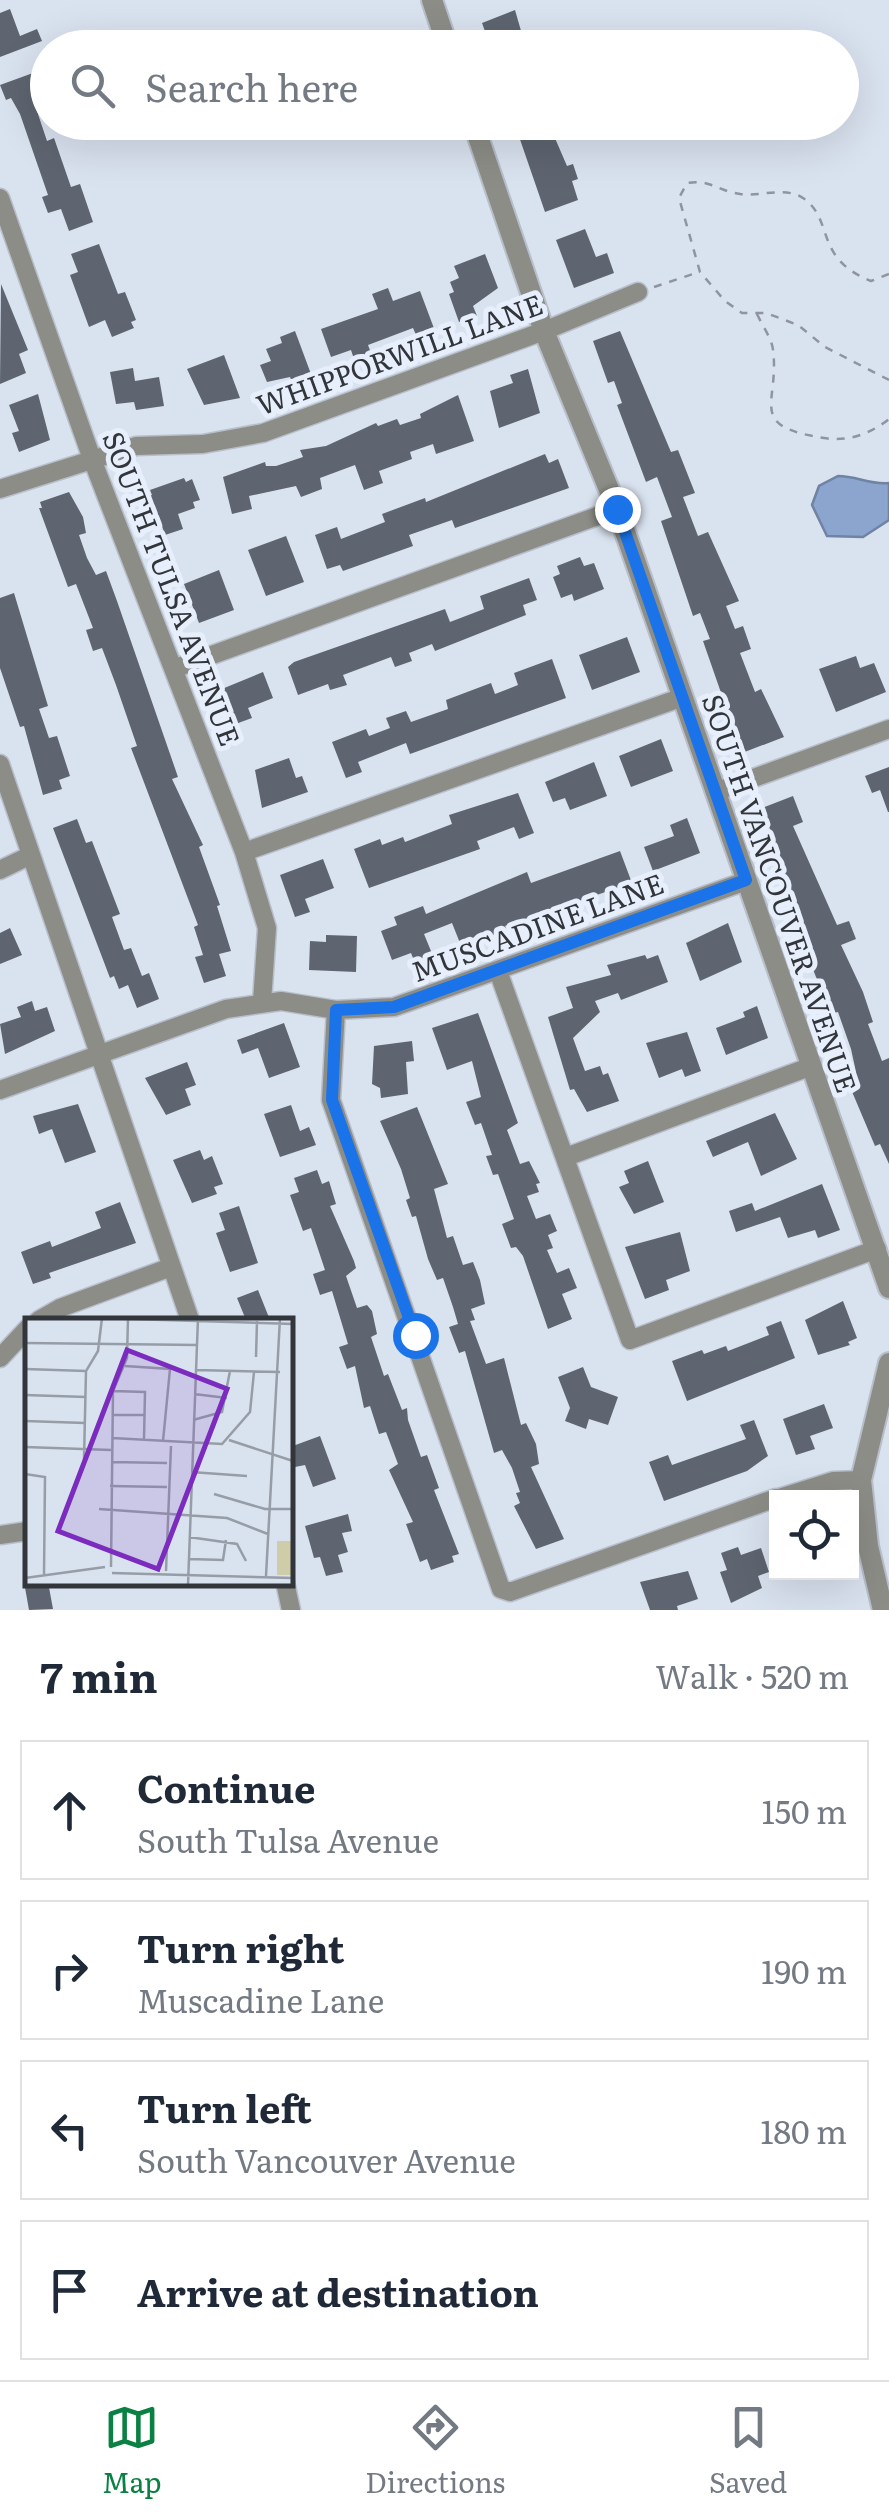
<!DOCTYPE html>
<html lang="en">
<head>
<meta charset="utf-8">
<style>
	:root { --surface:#fff; --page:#f6f6f7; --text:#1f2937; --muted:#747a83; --line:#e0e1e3; --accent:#0b8043 }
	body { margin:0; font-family:Literata,serif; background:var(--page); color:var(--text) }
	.controls { position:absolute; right:30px; bottom:30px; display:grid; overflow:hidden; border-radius:0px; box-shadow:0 10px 40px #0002 }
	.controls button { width:90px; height:90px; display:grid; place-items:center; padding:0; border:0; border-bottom:2px solid var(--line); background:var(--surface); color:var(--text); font:50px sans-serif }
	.stop { position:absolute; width:30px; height:30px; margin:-22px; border:8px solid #1a73e8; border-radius:50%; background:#fff }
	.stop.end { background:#1a73e8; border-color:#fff; box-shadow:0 2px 10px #0008 }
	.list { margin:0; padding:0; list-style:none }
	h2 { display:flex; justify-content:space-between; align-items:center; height:130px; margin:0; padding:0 40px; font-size:42px }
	h2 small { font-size:32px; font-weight:400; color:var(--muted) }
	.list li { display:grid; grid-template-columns:65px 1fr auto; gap:30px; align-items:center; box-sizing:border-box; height:140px; margin:0 20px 20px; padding:0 20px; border:2px solid var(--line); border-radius:0px }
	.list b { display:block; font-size:38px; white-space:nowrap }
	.list p { margin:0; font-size:32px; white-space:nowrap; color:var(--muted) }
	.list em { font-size:32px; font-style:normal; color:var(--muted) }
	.icon { flex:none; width:55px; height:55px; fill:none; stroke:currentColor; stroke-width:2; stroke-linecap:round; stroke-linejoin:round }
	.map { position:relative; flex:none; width:889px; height:1610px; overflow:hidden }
	.search { position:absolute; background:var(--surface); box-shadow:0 10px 40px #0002; left:30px; right:30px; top:30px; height:110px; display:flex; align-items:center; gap:25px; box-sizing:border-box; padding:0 35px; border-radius:55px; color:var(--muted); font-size:38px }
	.sheet { height:770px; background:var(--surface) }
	nav { display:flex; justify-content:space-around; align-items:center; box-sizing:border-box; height:140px; border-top:2px solid var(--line); background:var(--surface); font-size:28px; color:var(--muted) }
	nav a { display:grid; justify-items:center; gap:5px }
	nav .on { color:var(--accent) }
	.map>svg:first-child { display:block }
	.water { fill:#8ba5cf; stroke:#7083a2; stroke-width:2.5 }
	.building { fill:#5e6570 }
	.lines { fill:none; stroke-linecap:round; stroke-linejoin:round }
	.minor-casing { stroke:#b8bfcb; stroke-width:21 }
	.tertiary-casing { stroke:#b8bfcb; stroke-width:24 }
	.path { stroke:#8f959e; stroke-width:2.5; stroke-dasharray:8 8; stroke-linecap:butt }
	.minor { stroke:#8d8d87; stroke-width:18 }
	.tertiary { stroke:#8d8d87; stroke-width:20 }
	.route { stroke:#1a73e8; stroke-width:12 }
	.labels { text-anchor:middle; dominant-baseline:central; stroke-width:10; stroke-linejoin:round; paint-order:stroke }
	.street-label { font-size:28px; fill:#32353a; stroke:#e7effc }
	.inset-road { fill:none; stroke:#969da7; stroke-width:2.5 }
	.view { fill:#7b2cbf; fill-opacity:0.15; stroke:#7b2cbf; stroke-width:5 }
	.inset-edge { fill:none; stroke:#32353a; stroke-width:5 }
</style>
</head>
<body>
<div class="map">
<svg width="889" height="1610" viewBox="0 0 889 1610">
	<rect width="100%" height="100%" fill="#d9e2ef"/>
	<path class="water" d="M838,476C857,476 870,485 889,483V520L863,537L827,536L812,505L819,486Z"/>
	<path class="building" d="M10,9L20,36L37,29L42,41L0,57V13Z
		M515,10L526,48H491L482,23Z
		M44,69L48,82L41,85L48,103L36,108L47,141L54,138L71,187L80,184L93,222L69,231L61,209L48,213L42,197L48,195L20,114L11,98L6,100L0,85Z
		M514,122H548L567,166L573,164L578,179L572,181L578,200L545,212Z
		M585,229L596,257L607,253L614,273L574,288L556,240Z
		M99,244L118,294L125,292L136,320L131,322L134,328L112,337L105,320L89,327L70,275L78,272L71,254Z
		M485,254L498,288L473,306L477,316L459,322L449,294L454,292L450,282L459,278L454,266Z
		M1,284L28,350L19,354L26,373L0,384Z
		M388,288L393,301L420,291L435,331L417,337L413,328L368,345L371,353L354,359L351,350L331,357L321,329L378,309L372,294Z
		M295,331L311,374L292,382L290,377L267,382L260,365L271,361L266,349L282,343L280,337Z
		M620,331L671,452L678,450L695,493L683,497L698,536L708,532L739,601L726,606L735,629L743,626L751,649L740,653L755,692L761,689L784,737L742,753L703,641L710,639L700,613L693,616L661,521L672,517L657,477L646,482L617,405L622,403L614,381L608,383L593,341Z
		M224,355L240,398L204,405L187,369Z
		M133,368L135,381L159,377L164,406L136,410L134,402L116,404L110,372Z
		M528,369L540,413L499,428L490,391L513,383L510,375Z
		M38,394L50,440L19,452L12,433L19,431L9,405Z
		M458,395L474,441L436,454L433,444L410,452L412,459L379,471L383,483L364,490L355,465L320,478L322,489L301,497L296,486L249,496L252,509L232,514L223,477L265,462L266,466H276L303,457L300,450L326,446L376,423L378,426L397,419L400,425L421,418L420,414Z
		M545,454L549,463L558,459L569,488L455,528L452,520L409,535L413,546L343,571L340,565L327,569L315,535L337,527L341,539L385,522L382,514L425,498L426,502Z
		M184,478L186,482L192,479L200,500L193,502L195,508L178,514L183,529L165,535L158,514L151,517L144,498L152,495L150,490Z
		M69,492L83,517L86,533L79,535L87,558L96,575L106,571L117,601L178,777L172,779L203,845L199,847L220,905L217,906L231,951L219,954L226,976L204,983L195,957L203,955L194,927L198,925L131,748L137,746L116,685L102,648L93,651L86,630L93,628L76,584L68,587L39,508H42L40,502Z
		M286,536L304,582L266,596L248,550Z
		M580,557L584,566L594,563L604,589L574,601L572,594L561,598L553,577L560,574L557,566Z
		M219,570L234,610L199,623L184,584Z
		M529,578L537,600L523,605L526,615L435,651L432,644L409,653L412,661L395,667L391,657L343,675L347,685L330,690L328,684L298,695L288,667L294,662L445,609L450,622L484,609L480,596Z
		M14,593L48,706L39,709L49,738L57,736L70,776L59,780L62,789L43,795L24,726L20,727L0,668V598Z
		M627,637L640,672L592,690L579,655Z
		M856,656L860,668L874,663L886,692L836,712L819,669Z
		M552,659L566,698L410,754L406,743L358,762L362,772L346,778L332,742L366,729L369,736L390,728L386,718L406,711L411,722L448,709L446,700L491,683L495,694L518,685L514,673Z
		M263,672L273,698L248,708L252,718L230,726L217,691Z
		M661,739L673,771L631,787L619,756Z
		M289,758L296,778L302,776L308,792L262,808L255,770Z
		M594,762L607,796L570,810L565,798L553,802L545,782Z
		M889,767V812H888L880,790L872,793L865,776Z
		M518,793L534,833L519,839L514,827L477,841L480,849L369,888L354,849L380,839L382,845L403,837L405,842L452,824L449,815Z
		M793,796L803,822L793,826L837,925L849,921L856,939L841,945L863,992L873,1022L868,1024L882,1061L889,1058V1164L880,1144L875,1146L853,1094L846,1075L856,1072L851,1049L838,1012L833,1013L816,977L800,936L806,934L776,869L784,866L762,808Z
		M687,818L700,853L653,871L644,847L674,836L670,825Z
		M77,819L86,843L92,841L120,914L112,917L124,950L131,948L142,976L149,973L159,999L137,1008L128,985L119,989L114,976L110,978L53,828Z
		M620,851L632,883L505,926L507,930L490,936L488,932L460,943L452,923L424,934L433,956L415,963L411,953L392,960L381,931L397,925L394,917L423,906L426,914L527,872L531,883Z
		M323,859L334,888L305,899L310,912L295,917L280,875Z
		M728,923L742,962L700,981L686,943Z
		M10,928L22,955L0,964V933Z
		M326,935L357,936L356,972L309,970L310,941L326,942Z
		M645,955L647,959L658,955L668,982L621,1000L618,993L595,1001L600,1012L573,1038L585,1071L600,1066L603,1075L608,1073L619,1101L587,1112L574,1089L570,1090L548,1017L573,1008L566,987L611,975L607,965Z
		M32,1001L35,1011L47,1007L55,1031L5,1054L0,1024L21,1017L17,1007Z
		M757,1006L768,1038L726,1055L716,1028L745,1017L743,1012Z
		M478,1013L518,1123L507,1130L520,1164L529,1161L540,1183L536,1184L539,1192L527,1196L536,1219L550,1214L557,1231L548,1235L553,1248L547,1250L557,1273L569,1268L577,1288L562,1294L572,1319L548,1329L523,1256L516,1247L511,1248L502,1224L514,1219L498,1174L493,1175L486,1156L492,1155L481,1123L475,1125L466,1102L481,1097L472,1061L447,1070L432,1028Z
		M284,1023L300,1067L269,1078L258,1048L242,1054L237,1040Z
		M687,1032L701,1071L685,1077L682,1069L659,1078L646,1043Z
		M412,1041L414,1061L406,1062L408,1094L381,1098L380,1088L372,1084L374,1046Z
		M187,1062L196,1085L185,1089L191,1105L166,1115L145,1078Z
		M78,1104L96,1152L65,1163L52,1129L39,1134L33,1116Z
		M291,1105L300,1131L309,1127L316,1145L280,1157L264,1114Z
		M417,1107L448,1184L434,1189L447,1238L453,1236L463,1265L473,1262L480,1280L485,1304L471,1309L475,1320L470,1321L486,1364L504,1358L521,1425L526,1423L536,1444L539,1464L531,1467L564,1539L536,1549L514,1506L520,1503L516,1493L520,1492L512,1468L502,1450L494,1453L465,1351L459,1353L449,1327L458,1324L453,1307L443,1278L437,1280L428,1259L416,1216L412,1217L406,1200L410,1198L401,1169L380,1121Z
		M775,1113L797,1159L761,1176L748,1142L713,1157L706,1141Z
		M200,1150L204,1160L212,1156L223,1184L214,1187L217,1194L192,1203L173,1160Z
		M648,1161L664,1202L634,1214L619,1187L629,1183L624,1171Z
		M317,1170L322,1184L329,1181L336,1204L330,1206L354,1261L356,1268L346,1276L357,1308L367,1305L372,1311L377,1334L371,1337L384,1376L388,1374L402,1410L407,1408L408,1420L421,1457L427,1455L439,1488L434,1490L459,1554L452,1556L454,1562L431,1570L427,1559L420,1562L406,1524L413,1522L389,1470L398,1464L386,1432L379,1434L370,1406L364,1408L355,1366L347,1369L339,1347L348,1344L332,1291L320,1295L313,1274L325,1270L311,1228L303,1231L290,1195L299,1192L294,1178Z
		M822,1184L840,1230L818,1238L815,1230L788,1238L780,1217L736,1232L729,1211L752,1203L755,1211Z
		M120,1202L136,1243L49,1273L51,1278L33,1284L21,1252L50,1241L52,1247L101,1228L95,1212Z
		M239,1206L258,1263L230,1272L216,1233L225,1230L219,1213Z
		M680,1232L690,1271L666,1280L669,1290L645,1299L625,1247Z
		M258,1290L270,1320H246L237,1298Z
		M843,1301L857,1338L848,1342L850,1345L818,1355L805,1320Z
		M781,1321L795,1358L687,1401L672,1361L702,1350L704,1354L726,1346L728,1351L769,1335L766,1327Z
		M583,1367L591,1387L618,1397L608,1425L589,1419L586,1429L565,1421L570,1408L558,1377Z
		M824,1404L833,1428L810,1436L815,1449L796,1455L783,1419Z
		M754,1420L768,1456L747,1471L664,1501L649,1462L668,1455L672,1465L746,1439L740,1425Z
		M320,1436L336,1479L313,1487L305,1465L290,1468V1447Z
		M348,1514L352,1531L342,1533L348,1552L338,1555L343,1572L326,1576L320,1557L314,1558L305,1526Z
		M738,1547L741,1555L761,1548L769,1572L758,1576L762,1588L731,1603L720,1572L727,1570L721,1553Z
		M688,1571L698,1599L677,1606L678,1610H650L640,1582Z
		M24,1582H48L53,1609L29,1610Z"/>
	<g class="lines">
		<defs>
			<path id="minor" d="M0,198L92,459L244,852L267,928L262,1002
				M0,489L136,446L203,444L263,433L544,331L638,292
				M176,668L617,509
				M0,764L190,1320
				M715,792L889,729
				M244,852L683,697
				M0,870L29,856
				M498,971L630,1340L877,1249
				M336,1010L331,1100L501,1589L510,1592L776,1498
				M0,1090L226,1009L281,1001L336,1010L394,1007L746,881
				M566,1157L812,1066
				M39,1320L60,1308L171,1267
				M0,1358L28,1328
				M779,1498L833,1481L861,1480
				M0,1535L28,1531
				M285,1582L291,1610"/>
			<path id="tertiary" d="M432,0L448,48
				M473,122L544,331L617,509L889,1288
				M883,1610L868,1546L861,1480L889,1363"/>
		</defs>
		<use href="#minor" class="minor-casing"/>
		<use href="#tertiary" class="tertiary-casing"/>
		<path class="path" d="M889,274L871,281C813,258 835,220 803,198C785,186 759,197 740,194C718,191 710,179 687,183L679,198L700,272L725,301L742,313H766L798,325L825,347L889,380
			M654,287L699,272
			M757,314C762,325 772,339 773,350C780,404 745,426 824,438C848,442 870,434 889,419"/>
		<use href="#minor" class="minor"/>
		<use href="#tertiary" class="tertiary"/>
	</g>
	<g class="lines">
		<path class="route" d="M415,1335L332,1100L336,1010L394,1007L746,880L617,509"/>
	</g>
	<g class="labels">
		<g class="street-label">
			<text transform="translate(399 353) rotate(-20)">WHIPPORWILL LANE</text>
			<text transform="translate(173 588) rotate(69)">SOUTH TULSA AVENUE</text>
			<text transform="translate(781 893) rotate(71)">SOUTH VANCOUVER AVENUE</text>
			<text transform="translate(537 926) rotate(-20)">MUSCADINE LANE</text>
		</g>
	</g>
	<g transform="translate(25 1318)">
		<rect width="268" height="268" fill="#d9e2ef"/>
		<path d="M252,223H267V257H252Z" fill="#cfcda9"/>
		<path class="inset-road" d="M71,0L268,6M0,25L173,27M231,39L232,3M100,48L145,51L138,123M0,51L61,53M171,52L255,54M88,73L120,74L119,121M169,76L202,80M0,77L61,79M87,97H119M168,102L197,94L205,53M0,103L60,105M87,120L197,126L225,94L229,54M204,122L268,143M0,129L86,132M59,141L61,53L73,33L77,0M86,144L142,145M166,154L222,158M0,156L20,159L19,257M85,168L142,169M189,176L240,191H268M74,191L202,200L243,216M164,219L212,226L221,243M164,241L198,242L201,222M86,249L88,73L102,40L103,0M141,253L146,128M87,255L268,260M241,258L255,0M0,260L80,249M163,267L173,0"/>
		<path class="view" d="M102,32L202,71L133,251L33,213Z"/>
		<rect width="268" height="268" class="inset-edge"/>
	</g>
</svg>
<div class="controls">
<button><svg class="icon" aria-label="locate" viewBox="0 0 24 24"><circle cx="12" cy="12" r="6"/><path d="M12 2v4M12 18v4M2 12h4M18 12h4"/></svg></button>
</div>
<div class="stop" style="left:415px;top:1335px"></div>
<div class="stop end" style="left:617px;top:509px"></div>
<div class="search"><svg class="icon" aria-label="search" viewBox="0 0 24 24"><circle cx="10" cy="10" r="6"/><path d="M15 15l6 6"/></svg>Search here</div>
</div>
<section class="sheet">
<h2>7 min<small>Walk · 520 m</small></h2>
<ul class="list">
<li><svg class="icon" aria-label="ahead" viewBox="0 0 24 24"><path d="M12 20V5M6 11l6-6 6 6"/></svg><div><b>Continue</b><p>South Tulsa Avenue</p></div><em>150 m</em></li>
<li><svg class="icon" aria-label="right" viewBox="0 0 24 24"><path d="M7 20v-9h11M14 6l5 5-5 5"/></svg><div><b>Turn right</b><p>Muscadine Lane</p></div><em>190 m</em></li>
<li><svg class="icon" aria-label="left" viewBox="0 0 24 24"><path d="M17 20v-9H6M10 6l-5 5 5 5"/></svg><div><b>Turn left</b><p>South Vancouver Avenue</p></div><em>180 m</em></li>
<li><svg class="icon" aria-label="arrive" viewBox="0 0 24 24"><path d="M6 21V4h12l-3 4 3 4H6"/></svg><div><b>Arrive at destination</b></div></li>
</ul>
</section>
<nav>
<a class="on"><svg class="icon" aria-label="map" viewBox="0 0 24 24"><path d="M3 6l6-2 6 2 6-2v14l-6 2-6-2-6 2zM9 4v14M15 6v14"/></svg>Map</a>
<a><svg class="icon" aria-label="directions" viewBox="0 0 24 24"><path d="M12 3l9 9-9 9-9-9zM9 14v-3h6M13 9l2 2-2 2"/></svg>Directions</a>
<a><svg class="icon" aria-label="saved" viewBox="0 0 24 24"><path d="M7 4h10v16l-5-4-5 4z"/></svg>Saved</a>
</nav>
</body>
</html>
